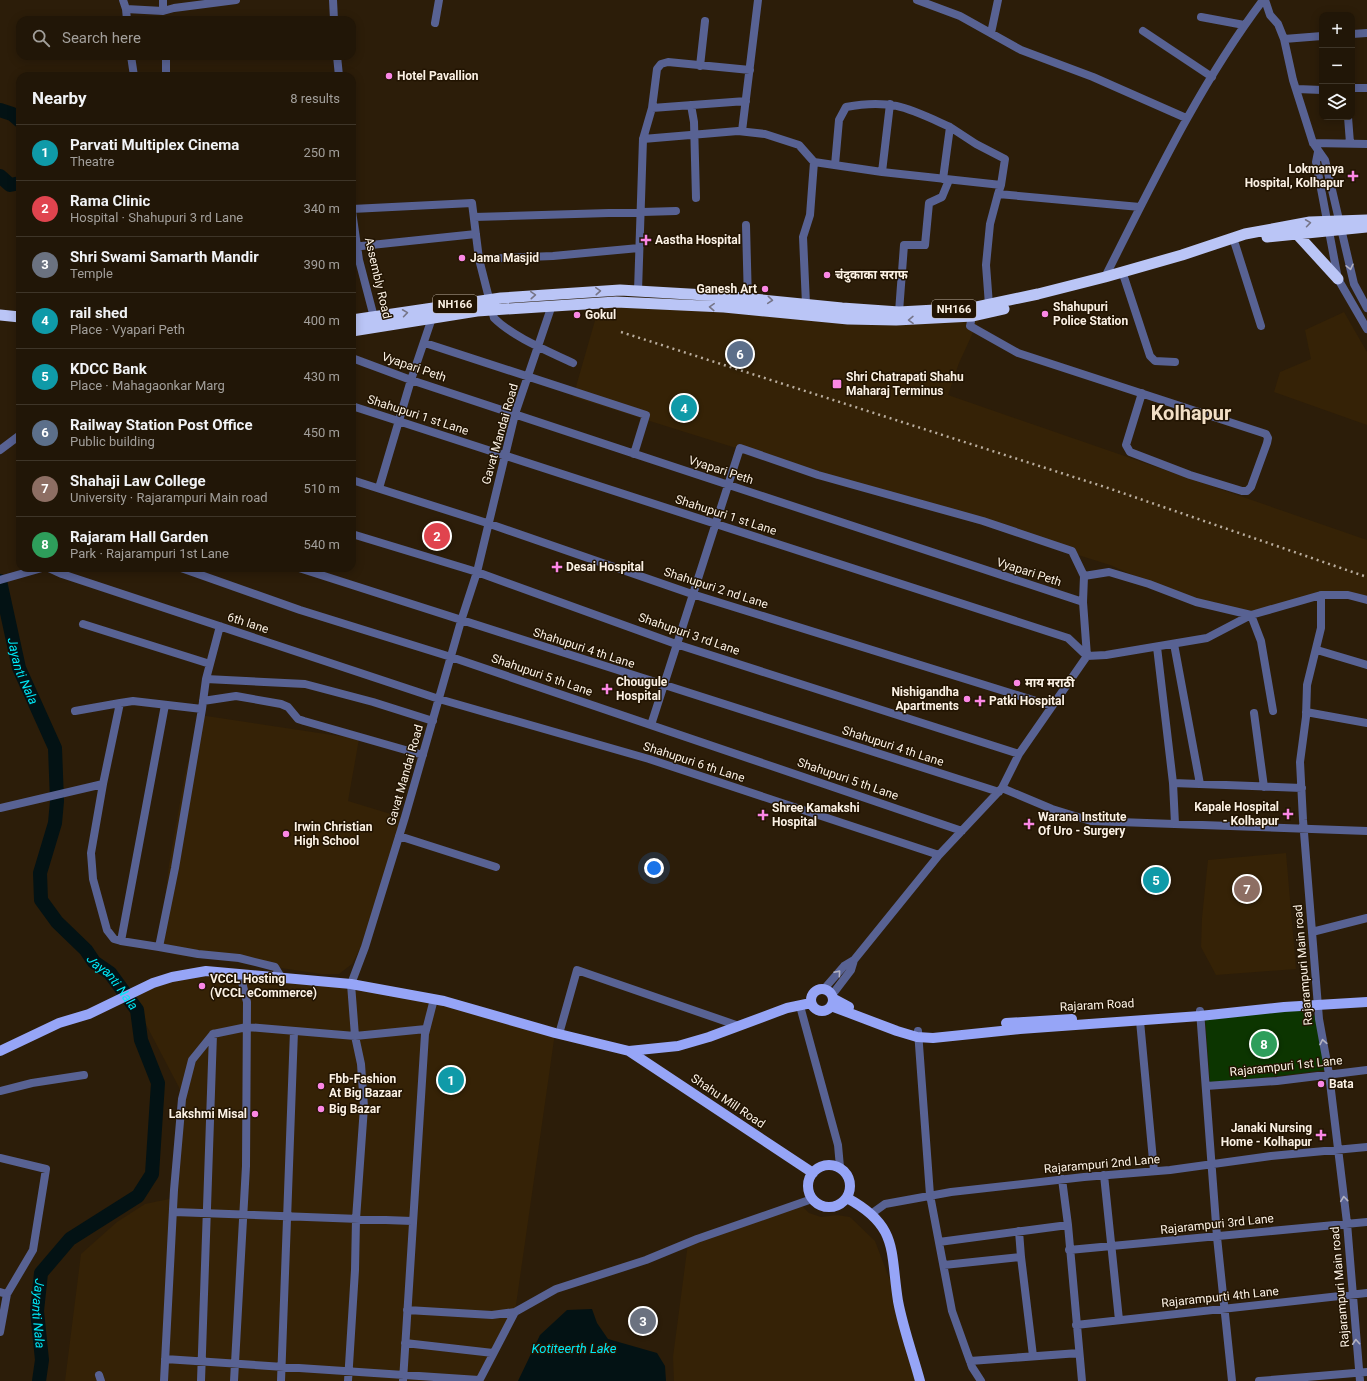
<!DOCTYPE html>
<html lang="en">
<head>
<meta charset="utf-8">
<style>
	:root { --surface:#211607; --page:#291f11; --text:#f1f3f6; --muted:#a29f9b; --line:#3e3528; --accent:#8c9099 }
	body { margin:0; font-family:Roboto,"Noto Sans Devanagari",sans-serif; background:var(--page); color:var(--text) }
	.controls { position:absolute; right:12px; top:12px; display:grid; overflow:hidden; border-radius:8px; box-shadow:0 2px 10px #0003 }
	.controls button { width:36px; height:36px; display:grid; place-items:center; padding:0; border:0; border-bottom:1px solid var(--line); background:var(--surface); color:var(--text); font:20px sans-serif }
	.you { position:absolute; left:654px; top:868px; width:14px; height:14px; margin:-10px; border:3px solid #fff; border-radius:50%; background:#1a73e8; box-shadow:0 0 0 6px #1a73e833 }
	.badge { display:grid; place-items:center; width:26px; height:26px; border-radius:50%; background:var(--accent); color:#fff; font-size:13px; font-weight:700 }
	.pin { position:absolute; translate:-50% -50%; border:2px solid #fff; box-shadow:0 1px 4px #0006 }
	.list { margin:0; padding:0; list-style:none }
	h2 { display:flex; justify-content:space-between; align-items:center; height:52px; margin:0; padding:0 16px; font-size:17px }
	h2 small { font-size:13px; font-weight:400; color:var(--muted) }
	.list li { display:grid; grid-template-columns:26px 1fr auto; gap:12px; align-items:center; box-sizing:border-box; height:56px; padding:0 16px; border-top:1px solid var(--line) }
	.list b { display:block; font-size:15px; white-space:nowrap }
	.list p { margin:0; font-size:13px; white-space:nowrap; color:var(--muted) }
	.list em { font-size:13px; font-style:normal; color:var(--muted) }
	.icon { flex:none; width:22px; height:22px; fill:none; stroke:currentColor; stroke-width:2; stroke-linecap:round; stroke-linejoin:round }
	.map { position:relative; flex:none; width:1367px; height:1381px; overflow:hidden }
	.search { position:absolute; background:var(--surface); box-shadow:0 2px 10px #0003; left:16px; top:16px; width:340px; height:44px; display:flex; align-items:center; gap:10px; box-sizing:border-box; padding:0 14px; border-radius:12px; color:var(--muted); font-size:15px }
	.panel { position:absolute; background:var(--surface); box-shadow:0 2px 10px #0003; left:16px; top:72px; width:340px; height:500px; border-radius:12px }
	.map>svg:first-child { display:block }
	.built { fill:#352206 }
	.green { fill:#0c3500 }
	.water { fill:#031214 }
	.lines { fill:none; stroke-linecap:round; stroke-linejoin:round }
	.river { stroke:#031214; stroke-width:14 }
	.minor { stroke:#586293; stroke-width:8 }
	.major { stroke:#96a5f7; stroke-width:10 }
	.highway { stroke:#bac5f6; stroke-width:11 }
	.rail { stroke:#b9ad9e; stroke-width:2.5; stroke-dasharray:2 4; stroke-linecap:butt }
	.oneway { stroke:#767588 }
	.oneway2 { stroke:#b2b1c0 }
	.poi-dot { fill:#fb87e5; stroke:#221402; stroke-width:1.5 }
	.labels { text-anchor:middle; dominant-baseline:central; stroke-width:3; stroke-linejoin:round; paint-order:stroke }
	.shield { fill:#221402; stroke:#baafa0; stroke-width:1 }
	.shield-label { font-size:11px; font-weight:bold; fill:#fbf1e4 }
	.poi-label { font-size:12px; font-weight:bold; fill:#fbf1e4; stroke:#221402; text-anchor:start }
	.street-label { font-size:12px; fill:#fbf1e4; stroke:#221402 }
	.water-label { font-size:13px; font-style:italic; fill:#00e9f7; stroke:#221402 }
	.town-label { font-size:20px; font-weight:bold; fill:#f2dfc6; stroke:#221402 }
</style>
</head>
<body>
<div class="map">
<svg width="1367" height="1381" viewBox="0 0 1367 1381">
	<rect width="100%" height="100%" fill="#2c1d09"/>
	<path class="built" d="M600,303L981,315L959,363L948,395L1367,540V600L1336,594L1251,615L1171,592L1110,565L573,397Z
		M1344,312L1367,352V425L1274,392L1280,372L1311,359L1305,330Z
		M200,715L359,739L348,801L404,818L361,947L352,964L339,974H321L227,960L175,955L159,945L169,865L185,774Z
		M1286,853L1296,969L1216,975L1201,947L1202,918L1208,860Z
		M230,973L444,1001L555,1033L515,1312L479,1381H65L81,1254L117,1222L145,1204L174,1198L183,1095L130,994L164,979Z
		M800,1204L809,1213L821,1217L837,1215L850,1217L875,1241L898,1301L920,1381H674L673,1357L688,1243Z"/>
	<path class="green" d="M1297,1008L1306,1014L1316,1016L1325,1070L1270,1077L1210,1082L1205,1017Z"/>
	<path class="water" d="M592,1309L597,1323L608,1339L657,1353L665,1366L666,1381H518L540,1335L567,1310Z"/>
	<g class="lines">
		<g class="river">
			<path d="M0,110L12,114L20,121"/>
			<path d="M0,176L10,185L20,183"/>
			<path id="s1" d="M0,581L19,668L55,748L57,801L55,823L40,873L41,900L57,922L86,950L94,962L110,973L137,1010L141,1040L158,1083L152,1174L138,1196L70,1239L41,1273L37,1311L42,1360L39,1381"/>
		</g>
		<path class="minor" d="M123,0L126,9L163,11L174,8L236,0
			M163,0V11
			M333,0L334,20
			M917,0L960,16L1021,50L1093,77L1186,118
			M1265,0L1270,15L1278,24L1284,39L1293,80L1313,143L1325,160L1354,284L1367,308
			M126,9L127,20
			M1201,17L1244,25
			M435,23L439,0
			M1143,31L1212,77
			M991,33L998,0
			M1352,34L1367,33
			M1284,39L1322,36
			M131,56L134,76
			M337,56L339,76
			M700,66L705,21
			M166,76V56
			M1352,88H1367
			M1297,89L1322,90
			M691,105L694,122L696,198
			M652,108L746,101
			M1348,117L1350,143
			M950,127L976,144L1005,159L1001,185
			M742,131L758,0
			M643,139L738,131L765,134L799,145L814,162L810,215L803,237L806,304
			M1313,143L1367,144
			M1318,152L1316,162L1338,279L1367,329
			M814,162L882,172L1001,185L998,194
			M835,165L839,120L846,107C892,98 910,109 950,127L943,179
			M882,172L890,104
			M352,209L472,203L479,259L494,318C513,337 548,351 573,363
			M352,211L359,260L375,321
			M474,217L676,211
			M746,225L748,302
			M1235,244L1261,326
			M352,247L476,234
			M479,259L553,256L639,248
			M1105,277C1153,182 1199,85 1263,0
			M1124,277L1150,356L1155,361L1175,362
			M638,291L643,139L652,108L657,69L661,64L668,62L750,70
			M989,305L986,265L990,224L998,194L1140,207
			M899,312L904,245H925L929,203L942,197L949,180
			M973,312L970,326L1018,353L1266,434L1268,438L1267,443L1251,487L1247,491H1242L1190,475L1130,452L1126,445L1142,393
			M425,343L646,415L634,454
			M352,358L411,380L1083,602
			M352,406L1068,638L1087,656
			M0,450L20,435
			M352,480L487,523L692,594L1052,706
			M379,488L411,380L432,318
			M352,534L477,572L676,644L1019,754
			M49,568L62,574L439,699L649,759L939,855
			M181,568L300,610L451,657L962,831
			M299,568L999,792
			M0,580L42,568
			M83,624L210,664
			M1174,644L1200,784
			M1157,647L1173,783L1175,824
			M1317,650L1367,665
			M1087,656L1083,602L1084,576L1109,572L1149,584L1196,602L1251,615L1261,641L1273,711
			M206,679L305,684L373,702L433,721
			M203,701L236,696L281,704L288,707L298,719L304,721L423,755
			M75,711L120,703
			M1306,712L1367,723
			M1254,713L1264,787
			M651,725L740,448L818,475L983,521L1072,551L1084,576
			M1173,783L1302,788
			M103,784L91,853L93,879L107,930L114,939L121,941L159,947L175,868L202,709
			M1002,788L1052,809L1091,821L1367,831
			M0,808L103,784L120,703L133,701L202,709L206,679L220,626
			M399,836L496,867
			M1312,932L1367,918
			M121,941L165,705
			M159,947L198,954L239,958L275,967L281,977
			M824,989L844,966L854,960
			M832,995L851,970L854,960L939,855L1002,788L1019,754L1087,656L1106,655L1207,638L1251,615L1321,595
			M800,1006L838,1145L840,1167
			M1200,1011L1217,1237L1232,1381
			M1140,1021L1154,1171
			M918,1031L930,1195L952,1311L972,1367L981,1381
			M559,1034L577,970L739,1026
			M1206,1086L1277,1081L1367,1070
			M0,1091L32,1083L84,1075
			M0,1158L46,1169L33,1250L7,1294L0,1292
			M1104,1175L1119,1320
			M1062,1179L1068,1225L1082,1381
			M174,1212L412,1221
			M871,1214L885,1204L951,1192L1084,1177L1170,1170L1271,1156L1367,1147
			M1019,1231L1021,1257L1033,1356
			M939,1242L1068,1225
			M1069,1250L1367,1222
			M944,1265L1021,1257
			M407,1310L492,1315L515,1312
			M1076,1325L1367,1293
			M0,1332L7,1294
			M405,1343L493,1353
			M165,1359L479,1380
			M970,1361L1079,1353
			M99,1375L101,1381
			M164,1381L174,1190L182,1099L192,1060L213,1034
			M201,1381L213,1034L247,1027L355,1036L426,1029
			M234,1381L246,1166L247,1002L240,974
			M281,1381L294,1031
			M348,1381L355,1270L356,1219L364,1107L361,1064L355,1036L351,984L365,947L405,817L461,621L477,572L515,414L552,305
			M403,1381L425,1034L434,999
			M479,1381L515,1312L556,1289L646,1260L697,1239L812,1199
			M1259,1381L1367,1372
			M1360,1381L1347,1223L1329,1074L1319,1019L1303,820L1300,762L1306,717L1307,685L1321,628V595H1348L1367,600"/>
		<path class="major" d="M811 1000a11 11 0 1 1 22 0a11 11 0 1 1-22 0Z
			M834,999L849,1007
			M831,1006L897,1031L917,1037L933,1038L1020,1029L1200,1016L1284,1007L1367,1002
			M1006,1023L1072,1019
			M0,1051L59,1023L89,1014L153,983L172,977L206,971L351,984L444,1001L555,1033L629,1051L678,1046L709,1037L787,1008L811,1003
			M629,1051L813,1173
			M808 1186a21 21 0 1 1 42 0a21 21 0 1 1-42 0Z
			M847,1198C899,1226 890,1251 898,1301C903,1328 913,1355 920,1381"/>
		<path class="highway" d="M1296,233L1338,279
			M1267,237L1367,227
			M0,315L20,317
			M352,320L501,298L620,290L723,296L842,308L899,312L972,308L1038,294L1105,277L1182,255L1245,234L1310,222L1367,220
			M352,331L477,311L616,302L724,307L848,319L896,320L973,316L1004,309"/>
		<path class="rail" d="M621,332L1108,488L1367,577"/>
	</g>
	<defs><path id="oneway-chevron" d="M-2-3.5L2.5 0L-2 3.5" fill="none" stroke-width="1.6" stroke-linecap="round" stroke-linejoin="round"/></defs>
	<g class="oneway">
		<use href="#oneway-chevron" transform="translate(1308 223) rotate(-8)"/>
		<use href="#oneway-chevron" transform="translate(598 291) rotate(-4)"/>
		<use href="#oneway-chevron" transform="translate(533 295) rotate(-4)"/>
		<use href="#oneway-chevron" transform="translate(770 300) rotate(5)"/>
		<use href="#oneway-chevron" transform="translate(712 307) rotate(-177)"/>
		<use href="#oneway-chevron" transform="translate(405 313) rotate(-8)"/>
		<use href="#oneway-chevron" transform="translate(911 320) rotate(179)"/>
	</g>
	<g class="oneway2">
		<use href="#oneway-chevron" transform="translate(1350 267) rotate(77)"/>
		<use href="#oneway-chevron" transform="translate(838 973) rotate(-49)"/>
		<use href="#oneway-chevron" transform="translate(1323 1042) rotate(-101)"/>
		<use href="#oneway-chevron" transform="translate(1344 1199) rotate(-96)"/>
		<use href="#oneway-chevron" transform="translate(1356 1342) rotate(-94)"/>
	</g>
	<g class="poi-dot">
		<circle cx="389" cy="76" r="4"/>
		<path d="M1351 170h4v4h4v4h-4v4h-4v-4h-4v-4h4z"/>
		<path d="M644 234h4v4h4v4h-4v4h-4v-4h-4v-4h4z"/>
		<circle cx="462" cy="258" r="4"/>
		<circle cx="827" cy="275" r="4"/>
		<circle cx="765" cy="289" r="4"/>
		<circle cx="1045" cy="314" r="4"/>
		<circle cx="577" cy="315" r="4"/>
		<rect x="832" y="379" width="10" height="10" rx="2"/>
		<path d="M555 561h4v4h4v4h-4v4h-4v-4h-4v-4h4z"/>
		<circle cx="1017" cy="683" r="4"/>
		<path d="M605 683h4v4h4v4h-4v4h-4v-4h-4v-4h4z"/>
		<circle cx="967" cy="699" r="4"/>
		<path d="M978 695h4v4h4v4h-4v4h-4v-4h-4v-4h4z"/>
		<path d="M1286 808h4v4h4v4h-4v4h-4v-4h-4v-4h4z"/>
		<path d="M761 809h4v4h4v4h-4v4h-4v-4h-4v-4h4z"/>
		<path d="M1027 818h4v4h4v4h-4v4h-4v-4h-4v-4h4z"/>
		<circle cx="286" cy="834" r="4"/>
		<circle cx="202" cy="986" r="4"/>
		<circle cx="1321" cy="1084" r="4"/>
		<circle cx="321" cy="1086" r="4"/>
		<circle cx="321" cy="1109" r="4"/>
		<circle cx="255" cy="1114" r="4"/>
		<path d="M1319 1129h4v4h4v4h-4v4h-4v-4h-4v-4h4z"/>
	</g>
	<g class="labels">
		<g class="shield">
			<rect x="433" y="295" width="44" height="18" rx="3"/>
			<rect x="932" y="300" width="44" height="18" rx="3"/>
		</g>
		<g class="shield-label">
			<text x="455" y="304">NH166</text>
			<text x="954" y="309">NH166</text>
		</g>
		<g class="poi-label">
			<text x="397" y="76">Hotel Pavallion</text>
			<text x="1344" y="169" text-anchor="end">Lokmanya<tspan x="1344" dy="14">Hospital, Kolhapur</tspan></text>
			<text x="655" y="240">Aastha Hospital</text>
			<text x="470" y="258">Jama Masjid</text>
			<text x="835" y="275">चंदुकाका सराफ</text>
			<text x="757" y="289" text-anchor="end">Ganesh Art</text>
			<text x="1053" y="307">Shahupuri<tspan x="1053" dy="14">Police Station</tspan></text>
			<text x="585" y="315">Gokul</text>
			<text x="846" y="377">Shri Chatrapati Shahu<tspan x="846" dy="14">Maharaj Terminus</tspan></text>
			<text x="566" y="567">Desai Hospital</text>
			<text x="616" y="682">Chougule<tspan x="616" dy="14">Hospital</tspan></text>
			<text x="1025" y="683">माय मराठी</text>
			<text x="959" y="692" text-anchor="end">Nishigandha<tspan x="959" dy="14">Apartments</tspan></text>
			<text x="989" y="701">Patki Hospital</text>
			<text x="1279" y="807" text-anchor="end">Kapale Hospital<tspan x="1279" dy="14">- Kolhapur</tspan></text>
			<text x="772" y="808">Shree Kamakshi<tspan x="772" dy="14">Hospital</tspan></text>
			<text x="1038" y="817">Warana Institute<tspan x="1038" dy="14">Of Uro - Surgery</tspan></text>
			<text x="294" y="827">Irwin Christian<tspan x="294" dy="14">High School</tspan></text>
			<text x="210" y="979">VCCL Hosting<tspan x="210" dy="14">(VCCL eCommerce)</tspan></text>
			<text x="329" y="1079">Fbb-Fashion<tspan x="329" dy="14">At Big Bazaar</tspan></text>
			<text x="1329" y="1084">Bata</text>
			<text x="329" y="1109">Big Bazar</text>
			<text x="247" y="1114" text-anchor="end">Lakshmi Misal</text>
			<text x="1312" y="1128" text-anchor="end">Janaki Nursing<tspan x="1312" dy="14">Home - Kolhapur</tspan></text>
		</g>
		<g class="street-label">
			<text transform="translate(378 278) rotate(77)">Assembly Road</text>
			<text transform="translate(414 367) rotate(19)">Vyapari Peth</text>
			<text transform="translate(418 415) rotate(18)">Shahupuri 1 st Lane</text>
			<text transform="translate(500 434) rotate(-74)">Gavat Mandai Road</text>
			<text transform="translate(721 470) rotate(18)">Vyapari Peth</text>
			<text transform="translate(726 515) rotate(18)">Shahupuri 1 st Lane</text>
			<text transform="translate(1029 572) rotate(18)">Vyapari Peth</text>
			<text transform="translate(716 588) rotate(18)">Shahupuri 2 nd Lane</text>
			<text transform="translate(248 623) rotate(18)">6th lane</text>
			<text transform="translate(689 634) rotate(19)">Shahupuri 3 rd Lane</text>
			<text transform="translate(584 648) rotate(18)">Shahupuri 4 th Lane</text>
			<text transform="translate(542 675) rotate(19)">Shahupuri 5 th Lane</text>
			<text transform="translate(893 746) rotate(18)">Shahupuri 4 th Lane</text>
			<text transform="translate(694 762) rotate(18)">Shahupuri 6 th Lane</text>
			<text transform="translate(405 775) rotate(-74)">Gavat Mandai Road</text>
			<text transform="translate(848 779) rotate(19)">Shahupuri 5 th Lane</text>
			<text transform="translate(1303 965) rotate(-95)">Rajarampuri Main road</text>
			<text transform="translate(1097 1005) rotate(-3)">Rajaram Road</text>
			<text transform="translate(1286 1066) rotate(-6)">Rajarampuri 1st Lane</text>
			<text transform="translate(728 1101) rotate(34)">Shahu Mill Road</text>
			<text transform="translate(1102 1164) rotate(-5)">Rajarampuri 2nd Lane</text>
			<text transform="translate(1217 1224) rotate(-6)">Rajarampuri 3rd Lane</text>
			<text transform="translate(1340 1287) rotate(-95)">Rajarampuri Main road</text>
			<text transform="translate(1220 1297) rotate(-6)">Rajarampurti 4th Lane</text>
		</g>
		<g class="water-label">
			<text stroke="none"><textPath href="#s1" startOffset="93">Jayanti Nala</textPath></text>
			<text stroke="none"><textPath href="#s1" startOffset="441">Jayanti Nala</textPath></text>
			<text stroke="none"><textPath href="#s1" startOffset="838">Jayanti Nala</textPath></text>
			<text x="574" y="1348">Kotiteerth Lake</text>
		</g>
		<g class="town-label">
			<text x="1191" y="413">Kolhapur</text>
		</g>
	</g>
</svg>
<div class="controls">
<button>+</button>
<button>−</button>
<button><svg class="icon" aria-label="layers" viewBox="0 0 24 24"><path d="M12 4l9 5-9 5-9-5zM3 14l9 5 9-5"/></svg></button>
</div>
<div class="you"></div>
<div class="pin badge" style="left:451px;top:1080px;background:#0f9aa8">1</div>
<div class="pin badge" style="left:437px;top:536px;background:#e0444e">2</div>
<div class="pin badge" style="left:643px;top:1321px;background:#6b7280">3</div>
<div class="pin badge" style="left:684px;top:408px;background:#0f9aa8">4</div>
<div class="pin badge" style="left:1156px;top:880px;background:#0f9aa8">5</div>
<div class="pin badge" style="left:740px;top:354px;background:#5c6f8a">6</div>
<div class="pin badge" style="left:1247px;top:889px;background:#8d6e63">7</div>
<div class="pin badge" style="left:1264px;top:1044px;background:#2e9e5b">8</div>
<div class="search"><svg class="icon" aria-label="search" viewBox="0 0 24 24"><circle cx="10" cy="10" r="6"/><path d="M15 15l6 6"/></svg>Search here</div>
<section class="panel">
<h2>Nearby<small>8 results</small></h2>
<ul class="list">
<li><span class="badge" style="background:#0f9aa8">1</span><div><b>Parvati Multiplex Cinema</b><p>Theatre</p></div><em>250 m</em></li>
<li><span class="badge" style="background:#e0444e">2</span><div><b>Rama Clinic</b><p>Hospital · Shahupuri 3 rd Lane</p></div><em>340 m</em></li>
<li><span class="badge" style="background:#6b7280">3</span><div><b>Shri Swami Samarth Mandir</b><p>Temple</p></div><em>390 m</em></li>
<li><span class="badge" style="background:#0f9aa8">4</span><div><b>rail shed</b><p>Place · Vyapari Peth</p></div><em>400 m</em></li>
<li><span class="badge" style="background:#0f9aa8">5</span><div><b>KDCC Bank</b><p>Place · Mahagaonkar Marg</p></div><em>430 m</em></li>
<li><span class="badge" style="background:#5c6f8a">6</span><div><b>Railway Station Post Office</b><p>Public building</p></div><em>450 m</em></li>
<li><span class="badge" style="background:#8d6e63">7</span><div><b>Shahaji Law College</b><p>University · Rajarampuri Main road</p></div><em>510 m</em></li>
<li><span class="badge" style="background:#2e9e5b">8</span><div><b>Rajaram Hall Garden</b><p>Park · Rajarampuri 1st Lane</p></div><em>540 m</em></li>
</ul>
</section>
</div>
</body>
</html>
